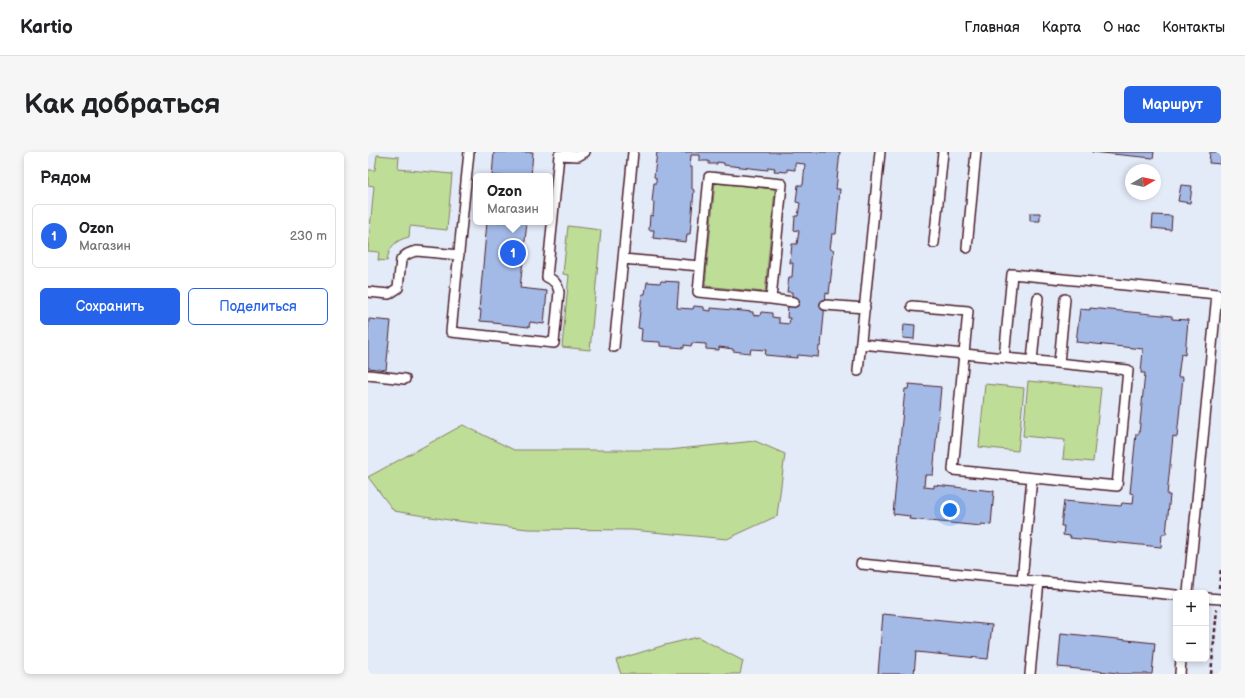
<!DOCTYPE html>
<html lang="ru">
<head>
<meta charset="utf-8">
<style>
	:root { --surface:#fff; --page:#f6f6f6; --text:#202124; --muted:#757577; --line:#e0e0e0; --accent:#2563eb }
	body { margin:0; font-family:"Balsamiq Sans",sans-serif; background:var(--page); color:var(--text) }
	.controls { position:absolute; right:12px; bottom:12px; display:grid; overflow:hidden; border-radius:6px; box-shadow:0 2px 6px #0003 }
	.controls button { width:36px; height:36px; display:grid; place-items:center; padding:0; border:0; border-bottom:1px solid var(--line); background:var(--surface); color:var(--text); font:20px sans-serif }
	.compass { position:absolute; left:757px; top:12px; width:36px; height:36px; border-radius:50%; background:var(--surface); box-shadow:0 2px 6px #0003; rotate:81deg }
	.you { position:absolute; left:582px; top:358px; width:14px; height:14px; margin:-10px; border:3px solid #fff; border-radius:50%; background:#1a73e8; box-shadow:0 0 0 6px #1a73e833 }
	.badge { display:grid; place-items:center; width:26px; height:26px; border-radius:50%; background:var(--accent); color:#fff; font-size:13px; font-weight:700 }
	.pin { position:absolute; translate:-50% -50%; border:2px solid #fff; box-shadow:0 1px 4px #0006 }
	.popup { position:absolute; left:105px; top:21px; width:80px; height:52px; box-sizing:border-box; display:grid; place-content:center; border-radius:6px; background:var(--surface); filter:drop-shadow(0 1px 3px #0005); font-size:13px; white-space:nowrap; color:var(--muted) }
	.popup b { font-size:15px; color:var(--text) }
	.popup::after { content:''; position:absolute; left:50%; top:100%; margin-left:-8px; border:8px solid transparent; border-top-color:var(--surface) }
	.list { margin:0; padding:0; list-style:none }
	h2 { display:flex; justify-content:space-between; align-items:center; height:52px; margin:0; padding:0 16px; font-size:17px }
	h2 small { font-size:13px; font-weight:400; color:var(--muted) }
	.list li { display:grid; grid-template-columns:26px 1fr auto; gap:12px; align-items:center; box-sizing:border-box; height:64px; margin:0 8px 8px; padding:0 8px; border:1px solid var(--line); border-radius:6px }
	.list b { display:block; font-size:15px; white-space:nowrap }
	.list p { margin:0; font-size:13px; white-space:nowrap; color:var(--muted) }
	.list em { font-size:13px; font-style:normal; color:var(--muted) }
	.actions { display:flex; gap:8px; padding:12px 16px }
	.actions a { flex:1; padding:9px 0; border:1px solid var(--accent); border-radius:6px; text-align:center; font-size:14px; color:var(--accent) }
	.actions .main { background:var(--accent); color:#fff }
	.map { position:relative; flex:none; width:853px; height:522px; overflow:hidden; border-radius:6px }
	header { display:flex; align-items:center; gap:24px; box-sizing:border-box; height:56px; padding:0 20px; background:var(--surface); border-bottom:1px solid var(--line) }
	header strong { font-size:19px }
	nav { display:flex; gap:22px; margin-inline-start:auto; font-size:14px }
	.intro { display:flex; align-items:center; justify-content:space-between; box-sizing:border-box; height:96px; padding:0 24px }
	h1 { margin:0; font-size:28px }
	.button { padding:10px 18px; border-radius:6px; background:var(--accent); color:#fff; font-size:14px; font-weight:700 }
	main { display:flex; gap:24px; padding:0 24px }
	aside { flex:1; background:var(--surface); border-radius:6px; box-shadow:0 2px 6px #0003 }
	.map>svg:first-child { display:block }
	.green { fill:#bede98; stroke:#847e62 }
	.building { fill:#a3bae7; stroke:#4a1f2b }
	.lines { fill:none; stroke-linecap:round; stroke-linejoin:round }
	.service-casing { stroke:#4a1f2b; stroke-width:12 }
	.path { stroke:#4a1f2b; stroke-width:2.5; stroke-dasharray:4 3; stroke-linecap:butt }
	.service { stroke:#fff; stroke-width:9 }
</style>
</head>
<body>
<header>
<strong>Kartio</strong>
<nav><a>Главная</a><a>Карта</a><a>О нас</a><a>Контакты</a></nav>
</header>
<div class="intro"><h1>Как добраться</h1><a class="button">Маршрут</a></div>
<main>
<aside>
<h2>Рядом<small></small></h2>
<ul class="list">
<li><span class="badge">1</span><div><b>Ozon</b><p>Магазин</p></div><em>230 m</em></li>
</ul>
<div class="actions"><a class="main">Сохранить</a><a>Поделиться</a></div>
</aside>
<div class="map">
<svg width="853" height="522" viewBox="0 0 853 522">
	<rect width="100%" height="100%" fill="#e3eaf8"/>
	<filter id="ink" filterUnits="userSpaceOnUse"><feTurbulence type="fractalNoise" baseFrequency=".025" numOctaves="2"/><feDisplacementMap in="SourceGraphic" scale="8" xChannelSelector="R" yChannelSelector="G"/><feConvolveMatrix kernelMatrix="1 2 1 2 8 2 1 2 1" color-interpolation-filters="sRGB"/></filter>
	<g filter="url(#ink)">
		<path class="green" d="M9,3L31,5L30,17L84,22L79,78L42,74L41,85C28,88 21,94 19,109L10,108L11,100L0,99L6,34L0,33V18H7Z
			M347,31L407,37L397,140L337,134Z
			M200,74L233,78L222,198L194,195L201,123L195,122Z
			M660,229L733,236L725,310L695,307L697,288L655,284Z
			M617,232L656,236L650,299L611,295Z
			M95,273L146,298H301L387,289L417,302L409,364L359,387L264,378L160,377L81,368L26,359L0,325Z
			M330,485L375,509L372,522H253L248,508L297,493Z"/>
		<path class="building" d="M126,0H165L163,24H124Z
			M289,0H472L468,37H472L468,82H464L462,97L466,98L461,142L458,141L453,194H451L450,205L430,203L429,206L397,203L398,198L383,197L382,201L365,199V197L351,195V198L338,197V192L324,191L323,194L316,193V196L292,194V190L273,189L274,177L270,176L274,142H277L279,130L292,131L293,129L311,130L309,156L325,157L326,154L336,155V158L343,159V156L385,160V163L392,164L393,160L404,161V165L411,166V171L421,172L422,166H419L420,153L424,147V140H419L421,125H424L425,111H422L424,92H429L431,79L426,78L427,64H430L432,51L428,50L430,33H435L437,12L427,11V18L419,17V20L406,19L407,16L400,15V18L356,13V11L349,10V12H341V9H332V3H323L322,15H324V37L326,38L322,82H319L318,90L285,86L286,78H281L282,63L285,64L286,50H284L286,31H288V26L286,25Z
			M724,0H786L785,6Z
			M842,0H853V12L841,11Z
			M813,33L824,34L822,51L810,49Z
			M662,61H672V69H662Z
			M785,63L804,64L803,78L784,76Z
			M119,70H159L152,136L179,139L176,172L162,170L161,175L125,171V170L112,169L113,158H111Z
			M722,156L804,164V167L820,168L817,203L813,202L810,225H815L809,285L805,284L799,343H802L798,382H794L793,395L702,386L703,384L695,383L696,374H693L696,349L753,354L754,351L765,352L766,342L762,341L768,282H771L777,221H773L775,197L708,190L712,157L722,158Z
			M1,167L23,169L18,218L0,216V181Z
			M536,172L547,173L546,187L535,186Z
			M541,232L573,235L565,323H557L556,335L566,336V333L626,339L623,373L613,372V374L541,367L542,364L525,362L537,237H540Z
			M515,462L624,473L620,507L548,500L546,522H510Z
			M693,481L787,491L784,522H750V521L690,515Z"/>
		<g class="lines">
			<defs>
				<path id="service" d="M101,0L83,180L186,191L191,140C190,132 186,128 179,125L191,3L210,4L217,0
					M265,0L255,107L332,114
					M341,25L414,32L403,147L330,140Z
					M566,91L575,0
					M599,96L608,0
					M0,140L21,142L30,136L33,108C37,102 42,100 49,99L91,103
					M403,147L426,150
					M457,153L497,156
					M493,192L596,202L585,318L749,334L760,218L596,202L600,159L544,154
					M246,195L255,107
					M636,206L644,122L849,142L820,441
					M664,209L670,146
					M691,211L697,147
					M490,219L512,0
					M0,223L37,227
					M493,412L808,443
					M654,428L664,326
					M838,446L853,447
					M662,522L671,429
					M812,522L813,507"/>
			</defs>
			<use href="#service" class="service-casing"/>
			<path class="path" d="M851,436L853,416
				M843,522L849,457"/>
			<use href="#service" class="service"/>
		</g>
	</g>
</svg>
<div class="controls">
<button>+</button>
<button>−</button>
</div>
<svg class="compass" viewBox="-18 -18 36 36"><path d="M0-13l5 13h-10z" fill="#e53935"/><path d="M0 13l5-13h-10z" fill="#757577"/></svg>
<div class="you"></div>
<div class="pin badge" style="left:145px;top:101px">1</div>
<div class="popup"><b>Ozon</b>Магазин</div>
</div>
</main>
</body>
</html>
